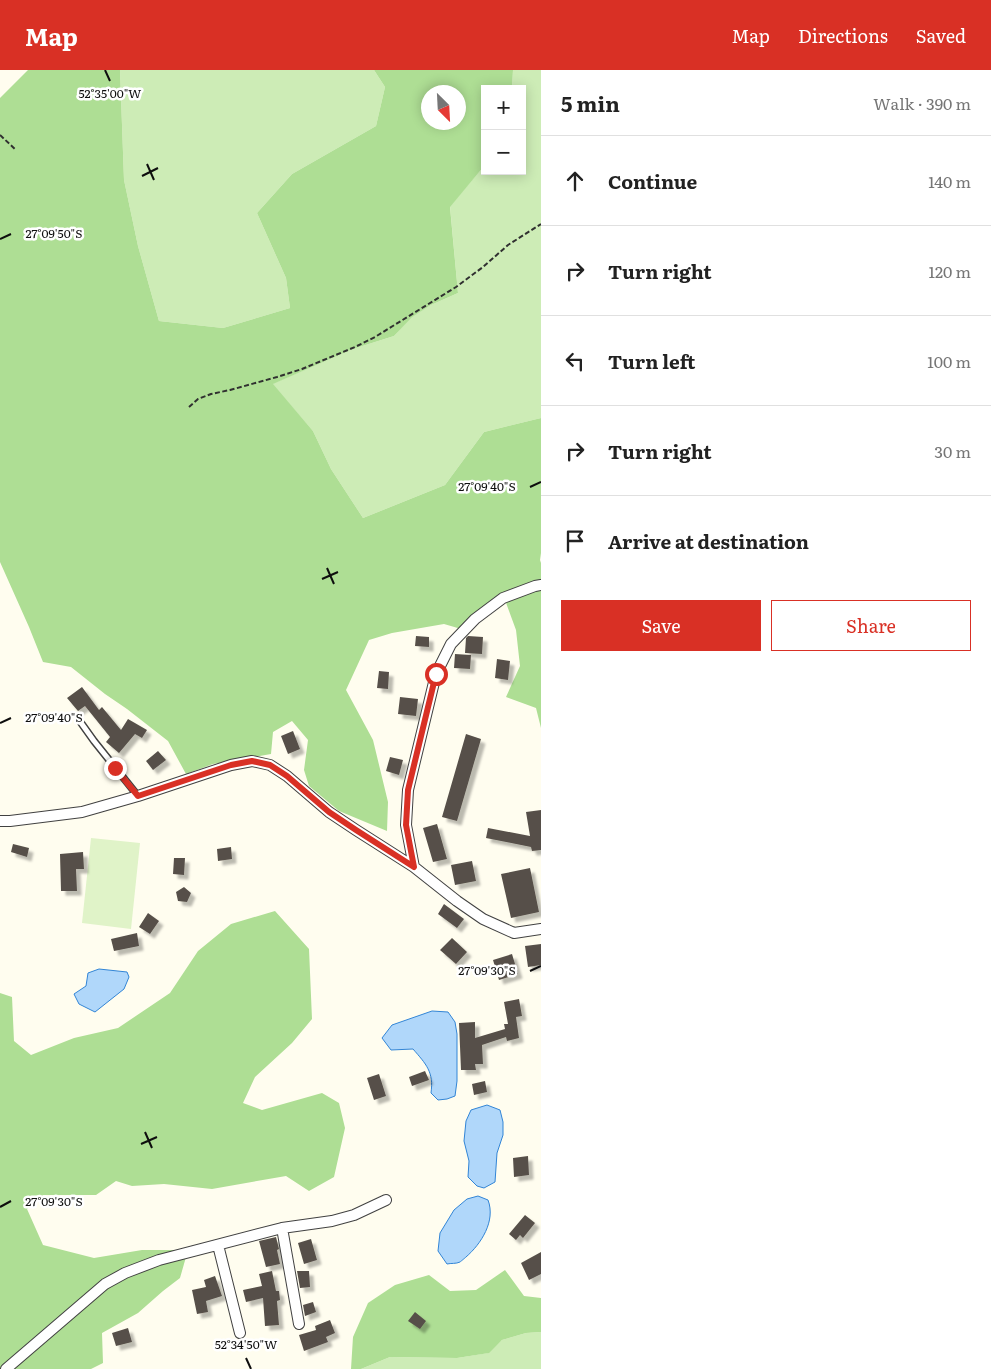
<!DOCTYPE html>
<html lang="en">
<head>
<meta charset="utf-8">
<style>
	:root { --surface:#fff; --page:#f2f2f2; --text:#222; --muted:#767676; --line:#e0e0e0; --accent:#d93025 }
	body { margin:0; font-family:Literata,serif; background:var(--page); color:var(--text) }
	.controls { position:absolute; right:15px; top:15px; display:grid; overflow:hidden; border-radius:0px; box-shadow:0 2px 12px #0003 }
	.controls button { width:45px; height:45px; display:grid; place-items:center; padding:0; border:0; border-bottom:1px solid var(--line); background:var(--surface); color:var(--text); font:25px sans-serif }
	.compass { position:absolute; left:421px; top:15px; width:45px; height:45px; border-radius:50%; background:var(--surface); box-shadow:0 2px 12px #0003; rotate:156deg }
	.stop { position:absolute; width:15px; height:15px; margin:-11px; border:4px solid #d93025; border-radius:50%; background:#fff }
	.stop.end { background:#d93025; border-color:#fff; box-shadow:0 1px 5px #0008 }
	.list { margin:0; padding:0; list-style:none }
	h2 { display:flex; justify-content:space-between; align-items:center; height:65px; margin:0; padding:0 20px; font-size:21px }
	h2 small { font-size:16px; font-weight:400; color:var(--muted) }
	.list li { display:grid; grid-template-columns:32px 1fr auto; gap:15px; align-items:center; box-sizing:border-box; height:90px; padding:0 20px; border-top:1px solid var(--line) }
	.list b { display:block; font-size:19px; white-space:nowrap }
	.list em { font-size:16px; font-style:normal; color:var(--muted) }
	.actions { display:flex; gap:10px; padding:15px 20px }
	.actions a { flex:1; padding:11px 0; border:1px solid var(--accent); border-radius:0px; text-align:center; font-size:18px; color:var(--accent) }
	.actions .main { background:var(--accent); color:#fff }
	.icon { flex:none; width:28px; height:28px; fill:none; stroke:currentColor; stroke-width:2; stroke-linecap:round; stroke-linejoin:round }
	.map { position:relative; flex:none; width:541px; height:1299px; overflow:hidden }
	header { display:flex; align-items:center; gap:30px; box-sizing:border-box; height:70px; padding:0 25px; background:var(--accent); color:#fff }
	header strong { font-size:24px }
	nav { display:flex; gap:28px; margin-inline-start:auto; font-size:18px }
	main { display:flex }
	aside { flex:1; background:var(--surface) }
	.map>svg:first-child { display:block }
	.green { fill:#cdecb6 }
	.forest { fill:#aede94; fill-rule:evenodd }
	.pitch { fill:#e0f3c8 }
	.water { fill:#b0d7fa; stroke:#3285d6 }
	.building { fill:#575049; filter:url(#shadow) }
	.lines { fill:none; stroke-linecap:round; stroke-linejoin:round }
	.lane-casing { stroke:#414141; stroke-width:8 }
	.street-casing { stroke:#414141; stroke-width:12 }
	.path { stroke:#303030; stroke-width:2; stroke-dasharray:5 2.5; stroke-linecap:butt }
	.lane { stroke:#fff; stroke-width:5 }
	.street { stroke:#fff; stroke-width:10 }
	.route { stroke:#d93025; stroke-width:6 }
	.ticks { fill:none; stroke:#0e0e0e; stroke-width:2 }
	.ticks-label { font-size:12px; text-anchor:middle; fill:#0e0e0e; stroke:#fff; stroke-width:5; stroke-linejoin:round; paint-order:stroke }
</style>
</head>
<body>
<header>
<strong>Map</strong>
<nav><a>Map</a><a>Directions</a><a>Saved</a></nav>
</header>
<main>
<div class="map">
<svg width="541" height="1299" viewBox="0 0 541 1299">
	<defs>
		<filter id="shadow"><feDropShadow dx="4.5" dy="4.5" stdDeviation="1" flood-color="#0004"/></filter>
	</defs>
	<rect width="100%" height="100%" fill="#fffdef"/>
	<path class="green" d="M120,0H374L385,17L376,56L292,104L257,143L286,208L290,238L223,258L159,251L138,176L124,110Z
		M513,0H541V348L484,362L445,415L363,448L331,399L313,361L272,314L353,279L394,266L411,247L431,235L458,223L450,136L485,95V101H522V19H512Z
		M541,1262V1299H361L390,1287L457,1288L488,1283L502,1270L526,1263Z"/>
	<path class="forest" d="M28,0H120L124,110L138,176L159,251L223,258L290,238L286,208L257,143L292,104L376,56L385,17L374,0H513L512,19H485V95L450,137L458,223L431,235L412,247L394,266L353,279L273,314L313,361L331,399L363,448L445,415L484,362L541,348V483L540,490L541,493V658L536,638L506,627L520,596L516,560L505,530L489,542L468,561L444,554L392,563L369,570L346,620L373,670L388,732L387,761L339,741L309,716L304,700L308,670L292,651L273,662L271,684L213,694L186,704L168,671L127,639L105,624L71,597L43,592L29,557L0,492V28ZM428,22H458V52H428Z
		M275,841L309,879L312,949L292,973L255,1007L243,1033L262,1040L322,1023L339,1033L345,1058L334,1107L309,1121L286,1106L212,1119L164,1114L132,1116L116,1111L96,1125H43L27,1139L43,1175L94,1188L142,1180H188L180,1208L163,1221L138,1243L102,1263L103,1293L91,1299H0V923L12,927L14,971L31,985L74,968L118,958L170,923L198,881L231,854Z
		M505,1200L524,1226L541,1228V1262L526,1263L502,1270L489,1283L457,1288L390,1287L361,1299H351L353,1267L368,1233L395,1215L429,1205L450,1221L476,1220Z"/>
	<path class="pitch" d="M91,768L140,773L131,859L82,853Z"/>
	<path class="water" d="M99,899L127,902L129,907L124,919L95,942L79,934L74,924L86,916L88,903Z
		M432,941L448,942L455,952L457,964V1011L455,1026L447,1029L438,1030L431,1023C434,1002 426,994 413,979L391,980L382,968L392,955Z
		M487,1035L500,1040L503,1052V1065L497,1083L495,1112L484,1118L477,1116L468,1107L469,1091L464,1071L466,1051L471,1040Z
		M478,1126L488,1130C496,1151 481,1174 466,1187C465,1188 460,1192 460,1192C456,1194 451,1193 447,1194L438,1181L440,1163L454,1140L467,1129Z"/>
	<path class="building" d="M416,566L429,567V577L415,576Z
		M468,566L483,567L482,584L465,583L466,568Z
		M455,584L471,585L470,599L454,598Z
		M497,589L510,591L508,610L495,608Z
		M379,601L389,602L388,619L377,618Z
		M82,617L99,640L102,637L121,660L128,649L147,660L142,668L135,664L119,683L106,672L110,667L85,636L78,641L67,628Z
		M400,627L418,629L416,646L398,644Z
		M293,661L300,679L288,684L281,666Z
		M466,664L481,669L457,751L442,747Z
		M158,681L166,690L153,700L146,691Z
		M390,687L403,690L399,705L386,701Z
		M541,740V780L532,781L531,777L486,768L488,758L530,766L526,742Z
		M437,754L447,789L433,792L423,758Z
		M13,774L29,778L27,787L11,782Z
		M231,777L232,789L218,791L217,779Z
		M83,782L84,799H76L77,821H61L60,784Z
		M174,788H185L184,805L173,804Z
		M472,791L476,811L455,815L451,795Z
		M530,798L539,842L511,848L501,804Z
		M184,817L191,823L187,832L178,831L176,822Z
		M444,834L464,849L457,858L438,844Z
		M148,843L159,851L150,864L139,857Z
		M137,863L139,876L114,881L111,869Z
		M452,868L467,882L456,894L440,880Z
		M541,874V895L528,897L525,876Z
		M512,884L518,904L499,910L493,890Z
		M519,929L522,946L516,947L519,968L507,971L506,967L482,975L483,994H475L476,1000H461L459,953L475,952V968L505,959L504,954H508L504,932Z
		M425,1001L429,1010L412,1016L409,1007Z
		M379,1004L386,1026L374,1030L367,1008Z
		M485,1011L487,1022L474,1025L472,1014Z
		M528,1086L529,1105L514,1107L513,1088Z
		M525,1145L535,1153L523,1168L520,1165L516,1170L509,1164Z
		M276,1167L279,1179L277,1180L280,1194L266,1197L259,1171Z
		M311,1169L317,1190L304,1194L298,1173Z
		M541,1182V1204L529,1210L521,1193Z
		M272,1201L276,1221H279L280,1230L277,1231L279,1255L265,1256L263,1228L246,1232L243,1220L262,1216L259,1204Z
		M297,1201H309L310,1217L300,1218Z
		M215,1206L222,1226L206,1231L208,1242L197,1244L192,1220L206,1217L204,1210Z
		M313,1232L316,1242L305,1246L303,1235Z
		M415,1242L426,1251L420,1259L408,1251Z
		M330,1250L335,1263L326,1267L328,1272L304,1281L299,1265L316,1260L315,1256Z
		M128,1258L132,1272L116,1276L112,1263Z"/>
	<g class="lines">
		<defs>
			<path id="lane" d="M79,650L94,671L138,726"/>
			<path id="street" d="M0,751H10L82,742L138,726L231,695L252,691L270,695L287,706L329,742L356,760L414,797L457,831L483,849L514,863L541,859
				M414,797L406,755L408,720L436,604L451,574L475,549L503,528L535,516L541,515
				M282,1158L299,1254
				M218,1175L240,1263
				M6,1299L105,1214L125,1203L159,1190L282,1158L332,1151L354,1145L386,1130"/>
		</defs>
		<use href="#lane" class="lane-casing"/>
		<use href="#street" class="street-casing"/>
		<path class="path" d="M0,65L16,80
			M189,337L198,329L211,324L230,320L277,307L302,299L355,277L375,267L456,217L483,197L508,175L541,154"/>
		<use href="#lane" class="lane"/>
		<use href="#street" class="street"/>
	</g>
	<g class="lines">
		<path class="route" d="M115,698L138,726L231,695L252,691L270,695L287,706L329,742L356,760L414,797L406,755L408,720L436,604"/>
	</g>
	<path class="ticks" d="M105,0L110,11M147,94L154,110M142,106L158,98M0,169L11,164M530,417L541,412M327,498L334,514M322,509L338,502M0,653L11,648M530,901L541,896M145,1062L152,1078M141,1074L157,1067M0,1137L11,1131M246,1288L251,1299"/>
	<g class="ticks-label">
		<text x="110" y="28">52°35'00"W</text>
		<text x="54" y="168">27°09'50"S</text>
		<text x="487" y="421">27°09'40"S</text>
		<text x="54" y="652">27°09'40"S</text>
		<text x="487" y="905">27°09'30"S</text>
		<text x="54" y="1136">27°09'30"S</text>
		<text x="246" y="1279">52°34'50"W</text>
	</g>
</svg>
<div class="controls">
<button>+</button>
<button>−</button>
</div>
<svg class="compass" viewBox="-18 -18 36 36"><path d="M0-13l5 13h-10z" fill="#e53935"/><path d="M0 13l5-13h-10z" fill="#767676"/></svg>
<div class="stop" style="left:436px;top:604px"></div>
<div class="stop end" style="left:115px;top:698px"></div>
</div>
<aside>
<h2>5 min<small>Walk · 390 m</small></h2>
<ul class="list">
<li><svg class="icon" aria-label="ahead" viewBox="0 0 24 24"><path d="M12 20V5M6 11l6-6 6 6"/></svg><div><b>Continue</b></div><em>140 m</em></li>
<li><svg class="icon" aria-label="right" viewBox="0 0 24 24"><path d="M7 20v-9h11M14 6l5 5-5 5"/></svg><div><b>Turn right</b></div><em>120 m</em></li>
<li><svg class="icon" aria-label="left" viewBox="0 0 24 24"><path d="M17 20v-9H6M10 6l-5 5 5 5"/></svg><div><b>Turn left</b></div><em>100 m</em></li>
<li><svg class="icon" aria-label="right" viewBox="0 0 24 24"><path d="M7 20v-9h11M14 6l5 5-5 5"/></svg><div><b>Turn right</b></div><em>30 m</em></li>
<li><svg class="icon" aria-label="arrive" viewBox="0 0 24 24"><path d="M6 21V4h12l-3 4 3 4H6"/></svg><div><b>Arrive at destination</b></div></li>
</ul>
<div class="actions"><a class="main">Save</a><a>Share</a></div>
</aside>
</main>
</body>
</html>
